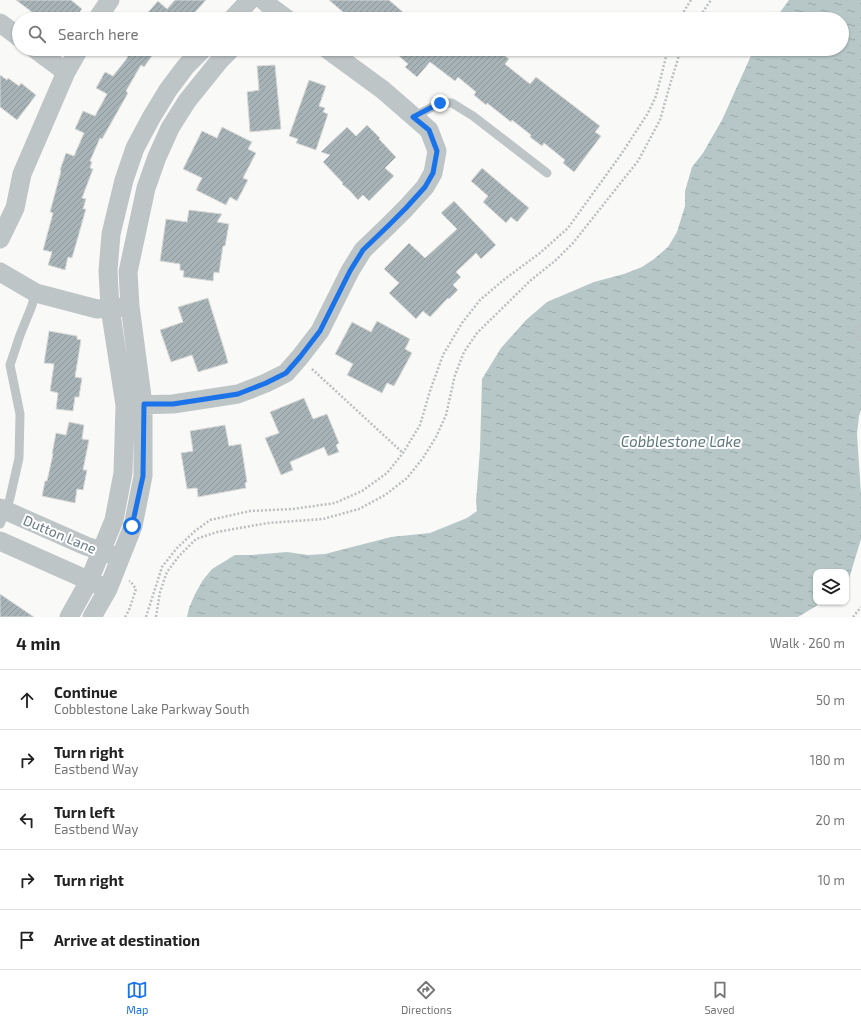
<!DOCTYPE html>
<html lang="en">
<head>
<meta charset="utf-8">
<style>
	:root { --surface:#fff; --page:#f6f6f6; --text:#222; --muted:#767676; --line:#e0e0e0; --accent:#1a73e8 }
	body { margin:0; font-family:"Exo 2",sans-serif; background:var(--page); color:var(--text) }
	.controls { position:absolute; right:12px; bottom:12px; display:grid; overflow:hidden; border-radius:8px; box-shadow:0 1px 3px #0004 }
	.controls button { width:36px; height:36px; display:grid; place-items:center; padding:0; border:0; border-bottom:1px solid var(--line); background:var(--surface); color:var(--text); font:20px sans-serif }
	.stop { position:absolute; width:12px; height:12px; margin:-9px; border:3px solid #1a73e8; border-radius:50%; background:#fff }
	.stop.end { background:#1a73e8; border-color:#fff; box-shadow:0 1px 4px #0008 }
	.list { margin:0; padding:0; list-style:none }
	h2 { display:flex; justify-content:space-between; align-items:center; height:52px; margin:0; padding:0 16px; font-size:17px }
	h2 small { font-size:13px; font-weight:400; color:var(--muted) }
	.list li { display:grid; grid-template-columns:26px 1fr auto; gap:12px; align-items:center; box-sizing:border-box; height:60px; padding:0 16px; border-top:1px solid var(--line) }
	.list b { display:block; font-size:15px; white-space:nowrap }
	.list p { margin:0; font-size:13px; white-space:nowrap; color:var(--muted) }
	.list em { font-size:13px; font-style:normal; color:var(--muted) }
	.icon { flex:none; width:22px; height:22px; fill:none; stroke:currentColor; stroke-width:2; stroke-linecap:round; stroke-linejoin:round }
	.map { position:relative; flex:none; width:861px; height:617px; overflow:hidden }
	.search { position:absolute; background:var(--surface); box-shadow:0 1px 3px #0004; left:12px; right:12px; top:12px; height:44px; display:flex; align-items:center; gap:10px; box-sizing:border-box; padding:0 14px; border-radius:22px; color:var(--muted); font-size:15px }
	.sheet { height:352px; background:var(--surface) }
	nav { display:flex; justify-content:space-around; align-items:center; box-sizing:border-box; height:56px; border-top:1px solid var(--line); background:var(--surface); font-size:11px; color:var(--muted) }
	nav a { display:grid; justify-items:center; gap:2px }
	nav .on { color:var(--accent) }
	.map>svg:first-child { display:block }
	.water { fill:url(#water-ripples) }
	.building { fill:url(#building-hatch); stroke:#dbdbd9 }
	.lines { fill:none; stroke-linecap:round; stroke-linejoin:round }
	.path { stroke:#bbbfc1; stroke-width:2.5; stroke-dasharray:2 2; stroke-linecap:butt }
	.service { stroke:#bec5c7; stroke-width:9 }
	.minor { stroke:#bec5c7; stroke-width:19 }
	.route { stroke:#1a73e8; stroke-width:5 }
	.labels { text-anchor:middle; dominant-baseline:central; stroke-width:4; stroke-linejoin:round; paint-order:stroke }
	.street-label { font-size:14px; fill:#657a81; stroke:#fff }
	.water-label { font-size:15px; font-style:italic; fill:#60797b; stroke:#fff }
</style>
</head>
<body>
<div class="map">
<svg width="861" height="617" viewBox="0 0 861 617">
	<defs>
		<pattern id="water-ripples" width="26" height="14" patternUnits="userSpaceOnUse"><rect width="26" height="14" fill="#b7c7c8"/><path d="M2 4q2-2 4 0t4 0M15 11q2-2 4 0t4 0" fill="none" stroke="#98a7a8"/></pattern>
		<pattern id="building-hatch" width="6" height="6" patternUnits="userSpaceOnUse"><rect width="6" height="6" fill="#a7b3b6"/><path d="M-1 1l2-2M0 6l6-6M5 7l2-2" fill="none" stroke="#8c9799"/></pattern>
	</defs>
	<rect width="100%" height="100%" fill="#f9f9f7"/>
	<path class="water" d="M789,0H861V410L859,416L857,434L861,494V539L848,582L846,584V572H816V602H823L798,617H187L189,608L195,594L203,580L212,569L235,555H252L287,552L308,555L325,554L391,537L430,533L467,518L477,511L476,502L480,449L482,379L501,348L526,320L547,302L594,282L624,274L642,267L654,259L668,247L677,232L685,206V191L692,167L703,153L722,120L754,49H842V19H775Z"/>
	<path class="building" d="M16,0H71L82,9L74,19H41Z
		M175,0H206L189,19H142L158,1L167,9Z
		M329,0H389L411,19H351Z
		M117,49H157L144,67L141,65L126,91L128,93L102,139L100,138L90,161L92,162L90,168L93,169L82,198L86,199L83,209H86L72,258L68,257L65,270L48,265L52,252L43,250L53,213L50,212L61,171L60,170L66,153L74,156L84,133L75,129L83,111L95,116L107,94L96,88L105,72L113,76L128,57Z
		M391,49H496L509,59L505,64L530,84L536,77L600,126L595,132L601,136L574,172L563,163L565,160L544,143L542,146L530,137L531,135L512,120L511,122L487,103L486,105L474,95L476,92L458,77L455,81L430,62L417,77L405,67L408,64Z
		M275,65L281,129L250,132L247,92L259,90L257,66Z
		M0,75L7,80L8,78L19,86L21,83L36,95L17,120L0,107Z
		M309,80L326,86L319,106L325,108L323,112L328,114L316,150L296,143L298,139L289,136Z
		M367,125L380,138L379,139L396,157L385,168L394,176L369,201L363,195L358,200L350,191L342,184L343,183L323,162L330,155L321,152L347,127L356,136Z
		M222,127L252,142L248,149L256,153L243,178L248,180L237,201L230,197L226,205L196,190L202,178L183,169L202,131L217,138Z
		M482,168L529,208L517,222L511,217L506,223L483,202L488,196L471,181Z
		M454,201L496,245L481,259L476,253L456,272L461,277L453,285L458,290L449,299L448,298L430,317L423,311L416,319L389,293L399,283L384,269L409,243L425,258L457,229L441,213Z
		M189,210L222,214L217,222L229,224L225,246H223L219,273L214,272L213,281L183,277L184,271L180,270V264L160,261L166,219L187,222Z
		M208,298L226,355L228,363L198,372L192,355L171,362L160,330L183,322L178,307Z
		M377,321L410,339L405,349L412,353L394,386L387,383L382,393L347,375L353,364L335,354L352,322L371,332Z
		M49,331L77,336V339L81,340L75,377L82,378L79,397H75L73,411L56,409L58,393L50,391L54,364L44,363Z
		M304,398L313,419L327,414L339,443L336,445L339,452L328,456L324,447L290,462L293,470L281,475L265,438L279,433L270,412Z
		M69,422L84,425L82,439L89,440L83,470H87L83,490L77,489L75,503L42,496L45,481H47L53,454H52L56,433L66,435Z
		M225,425L229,446L241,444L247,482L245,483L246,488L198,497L197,488L187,489L181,453L193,451L190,431Z
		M0,594L34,617H0Z"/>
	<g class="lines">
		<path class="path" d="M680,19L684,11L691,0
			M698,19L711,0
			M861,325L853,331L861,341
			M312,369L403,453
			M125,617L129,610L136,589L131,582L129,581
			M146,617L162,567L177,548L195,531L210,520L250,511L293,509L335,503L362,491L387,473L403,453L420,425L430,391L443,355L462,323L480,300L506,278L540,253L568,228L622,153L648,113L656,96L668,49
			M156,617L160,592L167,572L179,556L196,539L217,532L268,523L323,519L359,509L385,495L407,478L423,458L436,437L446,415L455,375L464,352L477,333L531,280L555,261L573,243L638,161L660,120L669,88L681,49
			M853,617L861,607"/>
		<path class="service" d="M413,117L440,103H452L473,116L547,173
			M0,524L6,511L10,498L19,458L20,414L10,365L20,335L31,308L36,293"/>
		<path class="minor" d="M263,0L272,8L287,19
			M97,19L110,0
			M232,19L250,0
			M0,23L19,37
			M35,49L66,72
			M0,239L15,208L22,174L66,72L79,49
			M0,272L36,293L97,309L122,307
			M132,405L173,404L238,394L266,383L286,373L300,357L320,331L350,271L363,250L389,225L406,208L425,187L433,173L437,151L429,130L383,90L327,49
			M0,508L86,546L113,555
			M0,541L101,586
			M69,617L89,581L114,520L123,473L125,405L110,308L108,271L111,234L124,180L135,148L151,118L168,90L186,66L203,49
			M92,617L108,589L133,526L143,476V404L130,306L128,272L146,188L157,157L170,128L187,101L220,60L231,49"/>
	</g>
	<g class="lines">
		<path class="route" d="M132,526L143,476L144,404H173L238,394L266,383L286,373L300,357L320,331L350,271L363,250L389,225L406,208L425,187L433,173L437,151L429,130L413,117L440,103"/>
	</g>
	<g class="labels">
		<g class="street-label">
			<text transform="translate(60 534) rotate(23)">Dutton Lane</text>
		</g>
		<g class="water-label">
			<text x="681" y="441">Cobblestone Lake</text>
		</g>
	</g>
</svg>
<div class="controls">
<button><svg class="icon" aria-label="layers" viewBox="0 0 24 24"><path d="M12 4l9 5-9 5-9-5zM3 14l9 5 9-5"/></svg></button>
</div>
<div class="stop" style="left:132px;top:526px"></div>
<div class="stop end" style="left:440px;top:103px"></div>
<div class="search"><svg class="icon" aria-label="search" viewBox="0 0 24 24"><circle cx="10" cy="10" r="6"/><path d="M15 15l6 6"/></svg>Search here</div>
</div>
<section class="sheet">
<h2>4 min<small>Walk · 260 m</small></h2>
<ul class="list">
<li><svg class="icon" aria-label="ahead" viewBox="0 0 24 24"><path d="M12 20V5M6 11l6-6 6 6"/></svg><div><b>Continue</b><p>Cobblestone Lake Parkway South</p></div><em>50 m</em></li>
<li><svg class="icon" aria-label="right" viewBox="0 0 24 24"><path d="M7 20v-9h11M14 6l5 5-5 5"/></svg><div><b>Turn right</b><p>Eastbend Way</p></div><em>180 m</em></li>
<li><svg class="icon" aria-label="left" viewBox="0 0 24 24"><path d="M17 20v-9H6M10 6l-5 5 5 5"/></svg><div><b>Turn left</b><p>Eastbend Way</p></div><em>20 m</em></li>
<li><svg class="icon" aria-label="right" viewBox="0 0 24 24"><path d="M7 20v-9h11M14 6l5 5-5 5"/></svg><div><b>Turn right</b></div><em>10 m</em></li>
<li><svg class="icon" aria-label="arrive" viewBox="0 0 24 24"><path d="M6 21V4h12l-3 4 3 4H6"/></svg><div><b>Arrive at destination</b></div></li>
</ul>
</section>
<nav>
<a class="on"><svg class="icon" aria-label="map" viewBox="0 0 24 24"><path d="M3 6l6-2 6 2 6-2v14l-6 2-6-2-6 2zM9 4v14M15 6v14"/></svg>Map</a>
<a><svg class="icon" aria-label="directions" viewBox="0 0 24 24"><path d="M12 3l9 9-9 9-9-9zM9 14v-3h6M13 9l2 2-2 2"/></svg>Directions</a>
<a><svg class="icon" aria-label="saved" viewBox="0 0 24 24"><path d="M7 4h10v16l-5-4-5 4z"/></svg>Saved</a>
</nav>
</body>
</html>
